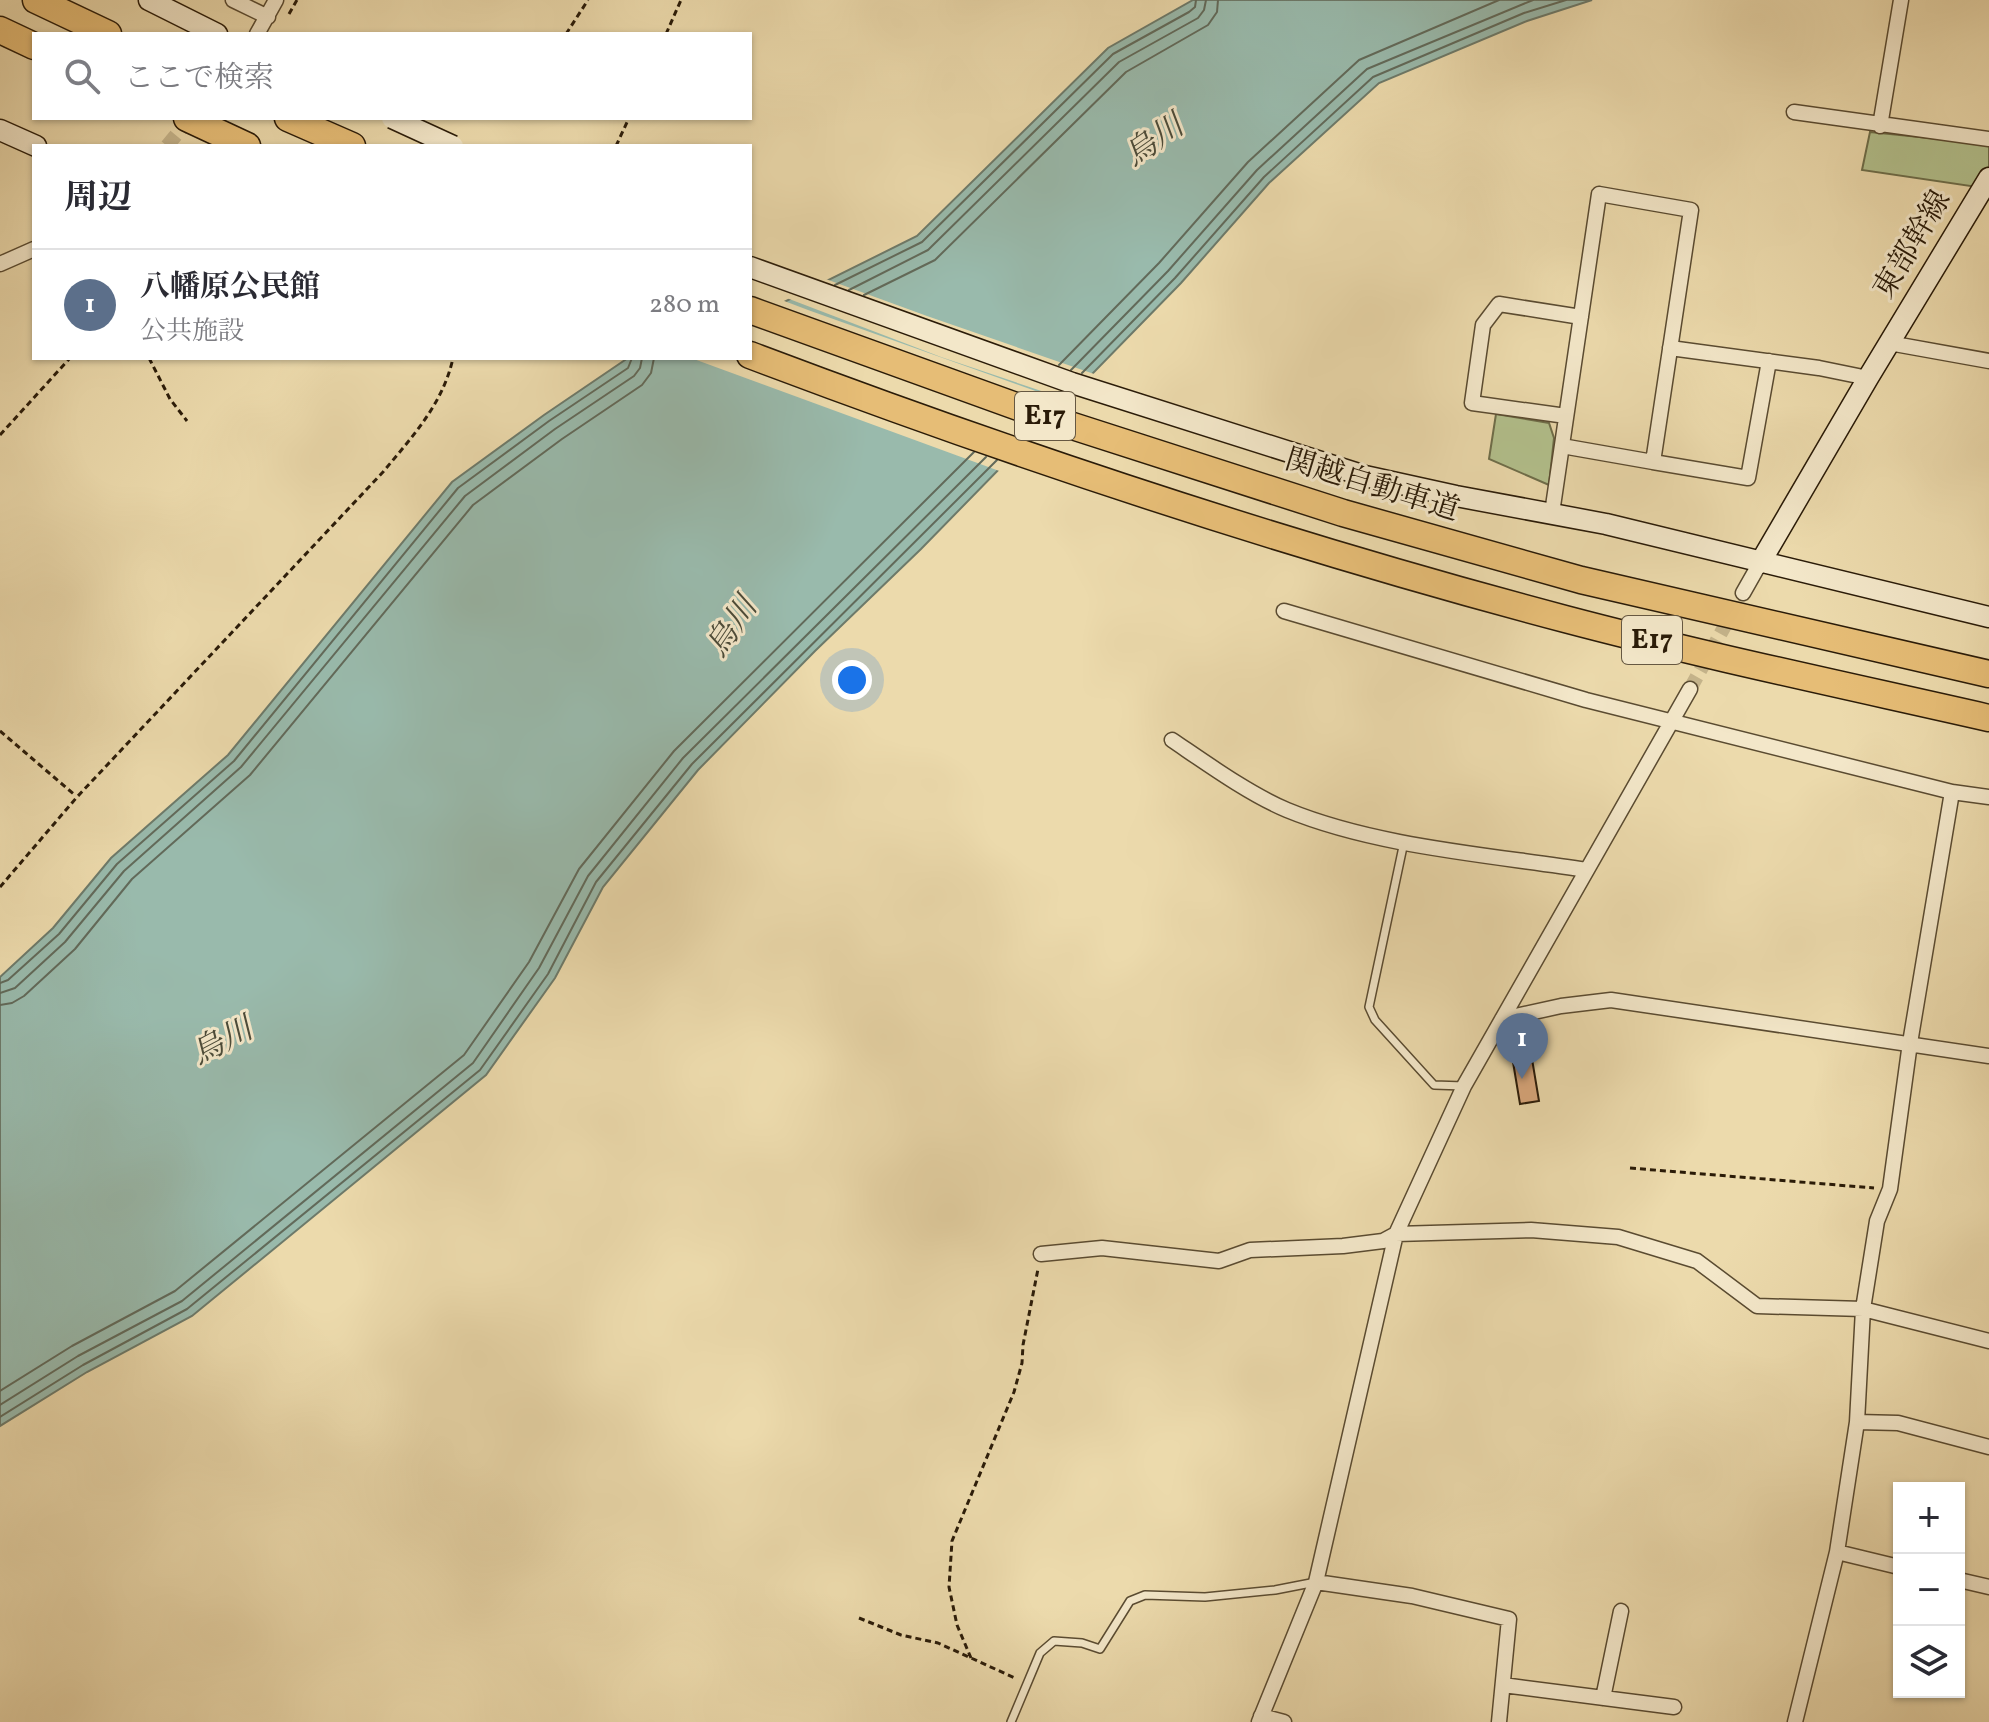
<!DOCTYPE html>
<html lang="ja">
<head>
<meta charset="utf-8">
<style>
	:root { --surface:#fff; --page:#f2f2f3; --text:#2b2b33; --muted:#7c7c81; --line:#e1e1e2; --accent:#0f766e }
	body { margin:0; font-family:Vollkorn,"Noto Serif JP",serif; background:var(--page); color:var(--text) }
	.controls { position:absolute; right:24px; bottom:24px; display:grid; overflow:hidden; border-radius:0px; box-shadow:0 2px 6px #0004 }
	.controls button { width:72px; height:72px; display:grid; place-items:center; padding:0; border:0; border-bottom:2px solid var(--line); background:var(--surface); color:var(--text); font:40px sans-serif }
	.you { position:absolute; left:852px; top:680px; width:28px; height:28px; margin:-20px; border:6px solid #fff; border-radius:50%; background:#1a73e8; box-shadow:0 0 0 12px #1a73e833 }
	.badge { display:grid; place-items:center; width:52px; height:52px; border-radius:50%; background:var(--accent); color:#fff; font-size:26px; font-weight:700 }
	.pin { position:absolute; translate:-50% -66px; filter:drop-shadow(0 2px 4px #0008) }
	.pin::after { content:''; position:absolute; top:42px; width:28px; height:24px; background:inherit; clip-path:polygon(0 0,100% 0,50% 100%) }
	.list { margin:0; padding:0; list-style:none }
	h2 { display:flex; justify-content:space-between; align-items:center; height:104px; margin:0; padding:0 32px; font-size:34px }
	h2 small { font-size:26px; font-weight:400; color:var(--muted) }
	.list li { display:grid; grid-template-columns:52px 1fr auto; gap:24px; align-items:center; box-sizing:border-box; height:112px; padding:0 32px; border-top:2px solid var(--line) }
	.list b { display:block; font-size:30px; white-space:nowrap }
	.list p { margin:0; font-size:26px; white-space:nowrap; color:var(--muted) }
	.list em { font-size:26px; font-style:normal; color:var(--muted) }
	.icon { flex:none; width:44px; height:44px; fill:none; stroke:currentColor; stroke-width:2; stroke-linecap:round; stroke-linejoin:round }
	.map { position:relative; flex:none; width:1989px; height:1722px; overflow:hidden }
	.search { position:absolute; background:var(--surface); box-shadow:0 2px 6px #0004; left:32px; top:32px; width:720px; height:88px; display:flex; align-items:center; gap:20px; box-sizing:border-box; padding:0 28px; border-radius:0px; color:var(--muted); font-size:30px }
	.panel { position:absolute; background:var(--surface); box-shadow:0 2px 6px #0004; left:32px; top:144px; width:720px; height:216px; border-radius:0px }
	.map>svg:first-child { display:block }
	.green { fill:#b3c18d; stroke:#6e6e4a; stroke-width:2 }
	.water { fill:#99baac; stroke:#6d7a6a; stroke-width:2 }
	.pier { fill:#ecdaac }
	.lines { fill:none; stroke-linecap:round; stroke-linejoin:round }
	.shore { stroke:#626a5a; stroke-width:2 }
	.building { fill:#daa87d; stroke:#2a1b08; stroke-width:2 }
	.street-tunnel { stroke:#c5b48b; stroke-width:14; stroke-dasharray:14 7; stroke-linecap:butt }
	.lane-casing { stroke:#5a4b31; stroke-width:10 }
	.street-casing { stroke:#5a4b31; stroke-width:17 }
	.secondary-casing { stroke:#2a1b08; stroke-width:23 }
	.highway-casing { stroke:#2a1b08; stroke-width:29 }
	.path { stroke:#2a1b08; stroke-width:3; stroke-dasharray:6 4; stroke-linecap:butt }
	.lane { stroke:#f3e7c9; stroke-width:7 }
	.street { stroke:#f3e7c9; stroke-width:14 }
	.secondary { stroke:#f3e7c9; stroke-width:20 }
	.highway { stroke:#e6bd76; stroke-width:26 }
	.secondary-bridge-casing { stroke:#2a1b08; stroke-width:23; stroke-linecap:butt }
	.secondary-bridge { stroke:#f3e7c9; stroke-width:20 }
	.labels { text-anchor:middle; dominant-baseline:central; stroke-width:6; stroke-linejoin:round; paint-order:stroke }
	.shield { fill:#f3e7c9; stroke:#665842; stroke-width:2 }
	.shield-label { font-size:28px; font-weight:bold; fill:#2a1b08 }
	.street-label { font-size:30px; fill:#2a1b08; stroke:#f3e7c9 }
	.water-label { font-size:32px; font-style:italic; fill:#4b4b39; stroke:#f3e7c9 }
</style>
</head>
<body>
<div class="map">
<svg width="1989" height="1722" viewBox="0 0 1989 1722">
	<rect width="100%" height="100%" fill="#ecdaac"/>
	<filter id="stains"><feTurbulence type="fractalNoise" baseFrequency=".0025" numOctaves="4"/><feColorMatrix values="0 0 0 0 .2 0 0 0 0 .09 0 0 0 0 .02 0 0 0 .5 -.17"/></filter>
	<radialGradient id="worn" r=".72"><stop offset=".6" stop-color="#630" stop-opacity="0"/><stop offset="1" stop-color="#630" stop-opacity=".3"/></radialGradient>
	<path class="green" d="M1870,132L1989,144V166L1977,187L1862,170Z
		M1496,414L1549,423L1554,438L1549,485L1489,459Z"/>
	<path class="water" d="M1193,0H1592L1527,21L1379,83L1269,183L1181,283L921,549L815,651L698,770L603,887L555,978L486,1075L192,1316L87,1372L0,1426V977L53,928L111,858L228,755L452,482L544,415L628,358H750L784,302L917,236L1108,48Z"/>
	<path class="pier" d="M823,278L927,316L1097,375L1071,401L941,357L784,297Z
		M779,299L808,310L1069,403L1002,472L691,358H750V307Z"/>
	<g class="lines">
		<path class="shore" d="M835,285L922,242L1113,54L1189,12L1195,7L1196,0
			M849,290L928,250L1119,62L1198,18L1204,10L1206,0
			M864,295L935,260L1126,72L1208,25L1217,12L1218,0
			M1059,365L1159,263L1248,162L1359,60L1499,0
			M1071,370L1168,271L1257,170L1367,69L1533,0
			M1082,373L1175,278L1264,177L1373,77L1524,13L1566,0
			M0,983L8,980L59,934L117,864L234,761L458,488L549,421L628,368L632,358
			M0,993L15,988L65,942L124,871L241,767L465,496L555,429L634,376L640,368L642,358
			M0,1005L12,1003L24,996L75,949L132,879L250,775L473,505L562,439L642,385L651,373L654,358
			M0,1391L72,1346L175,1291L464,1055L529,962L579,869L674,751L974,452
			M0,1405L78,1356L182,1301L473,1063L539,968L588,876L683,758L986,457
			M0,1417L83,1365L187,1309L480,1070L548,974L596,882L692,764L997,460"/>
	</g>
	<path class="building" d="M1532,1059L1539,1101L1520,1104L1513,1062Z"/>
	<g class="lines">
		<path class="street-tunnel" d="M167,146L190,118
			M1690,689L1743,593"/>
		<defs>
			<path id="lane" d="M1404,842L1369,1007L1375,1020L1434,1085L1464,1086
				M1011,1722L1040,1653L1054,1641L1082,1643L1100,1649L1130,1601L1145,1595L1205,1597L1275,1590L1316,1582"/>
			<path id="street" d="M233,0L268,17
				M257,34L276,0
				M1794,112L1989,139
				M1880,126L1901,0
				M0,264L34,249
				M1889,343L1989,361
				M1670,348L1819,368L1868,378
				M1566,416L1472,403L1483,325L1499,304L1581,317
				M1653,462L1748,478L1769,361
				M1552,513L1599,194L1691,210L1653,462L1562,446
				M1743,593L1760,563
				M1284,611L1586,700L1952,792L1989,797
				M1172,740C1206,763 1249,794 1287,810C1377,847 1491,855 1587,870
				M1502,1019L1561,1006L1611,1000L1989,1056
				M1041,1254L1102,1248L1219,1261L1250,1250L1343,1246L1383,1241L1396,1234L1531,1230L1618,1237L1697,1261L1757,1306L1863,1309L1989,1341
				M1857,1422L1898,1423L1989,1447
				M1837,1552L1899,1567
				M1959,1580L1989,1587
				M1316,1582L1412,1596L1509,1619L1499,1722
				M1503,1685L1674,1707
				M1603,1698L1621,1611
				M1261,1716L1284,1722
				M1259,1722L1316,1582L1396,1234L1464,1086L1690,689
				M1795,1722L1837,1552L1857,1422L1863,1309L1877,1221L1890,1189L1910,1043L1952,792"/>
			<path id="secondary" d="M149,0L217,34
				M0,130L36,146
				M750,267L1072,383L1365,476L1456,496L1606,524L1989,617
				M1760,563L1868,378L1989,178"/>
			<path id="highway" d="M36,0L108,34
				M0,30L34,46
				M187,118L247,146
				M288,118L352,146
				M750,310L1057,421L1343,513L1581,580L1989,674
				M750,355C1017,456 1289,546 1565,619C1705,656 1848,686 1989,718"/>
		</defs>
		<use href="#lane" class="lane-casing"/>
		<use href="#street" class="street-casing"/>
		<use href="#secondary" class="secondary-casing"/>
		<use href="#highway" class="highway-casing"/>
		<path class="path" d="M289,14L297,0
			M566,34L588,0
			M666,34L681,0
			M616,146L629,118
			M149,358L170,399L187,421
			M0,435L70,358
			M0,731L76,796
			M0,887L77,797L383,472C412,437 443,404 453,358
			M1630,1168L1874,1188
			M859,1618L901,1635L938,1643L1015,1678
			M971,1658L957,1625L949,1587L952,1541L1014,1392L1022,1363L1023,1345L1038,1269"/>
		<use href="#lane" class="lane"/>
		<use href="#street" class="street"/>
		<use href="#secondary" class="secondary"/>
		<use href="#highway" class="highway"/>
		<defs>
			<path id="secondary-bridge" d="M392,118L453,146"/>
		</defs>
		<use href="#secondary-bridge" class="secondary-bridge-casing"/>
		<use href="#secondary-bridge" class="secondary-bridge"/>
	</g>
	<g class="labels">
		<g class="shield">
			<rect x="1015" y="392" width="60" height="48" rx="6"/>
			<rect x="1622" y="616" width="60" height="48" rx="6"/>
		</g>
		<g class="shield-label">
			<text x="1045" y="416">E17</text>
			<text x="1652" y="640">E17</text>
		</g>
		<g class="street-label">
			<text transform="translate(1913 245) rotate(-59)">東部幹線</text>
			<text transform="translate(1372 486) rotate(17)">関越自動車道</text>
		</g>
		<g class="water-label">
			<text transform="translate(1155 142) rotate(-35)">烏川</text>
			<text transform="translate(733 628) rotate(-56)">烏川</text>
			<text transform="translate(223 1043) rotate(-28)">烏川</text>
		</g>
	</g>
	<rect width="100%" height="100%" filter="url(#stains)"/>
	<rect width="100%" height="100%" fill="url(#worn)"/>
</svg>
<div class="controls">
<button>+</button>
<button>−</button>
<button><svg class="icon" aria-label="layers" viewBox="0 0 24 24"><path d="M12 4l9 5-9 5-9-5zM3 14l9 5 9-5"/></svg></button>
</div>
<div class="you"></div>
<div class="pin badge" style="left:1522px;top:1079px;background:#5c6f8a">1</div>
<div class="search"><svg class="icon" aria-label="search" viewBox="0 0 24 24"><circle cx="10" cy="10" r="6"/><path d="M15 15l6 6"/></svg>ここで検索</div>
<section class="panel">
<h2>周辺<small></small></h2>
<ul class="list">
<li><span class="badge" style="background:#5c6f8a">1</span><div><b>八幡原公民館</b><p>公共施設</p></div><em>280 m</em></li>
</ul>
</section>
</div>
</body>
</html>
